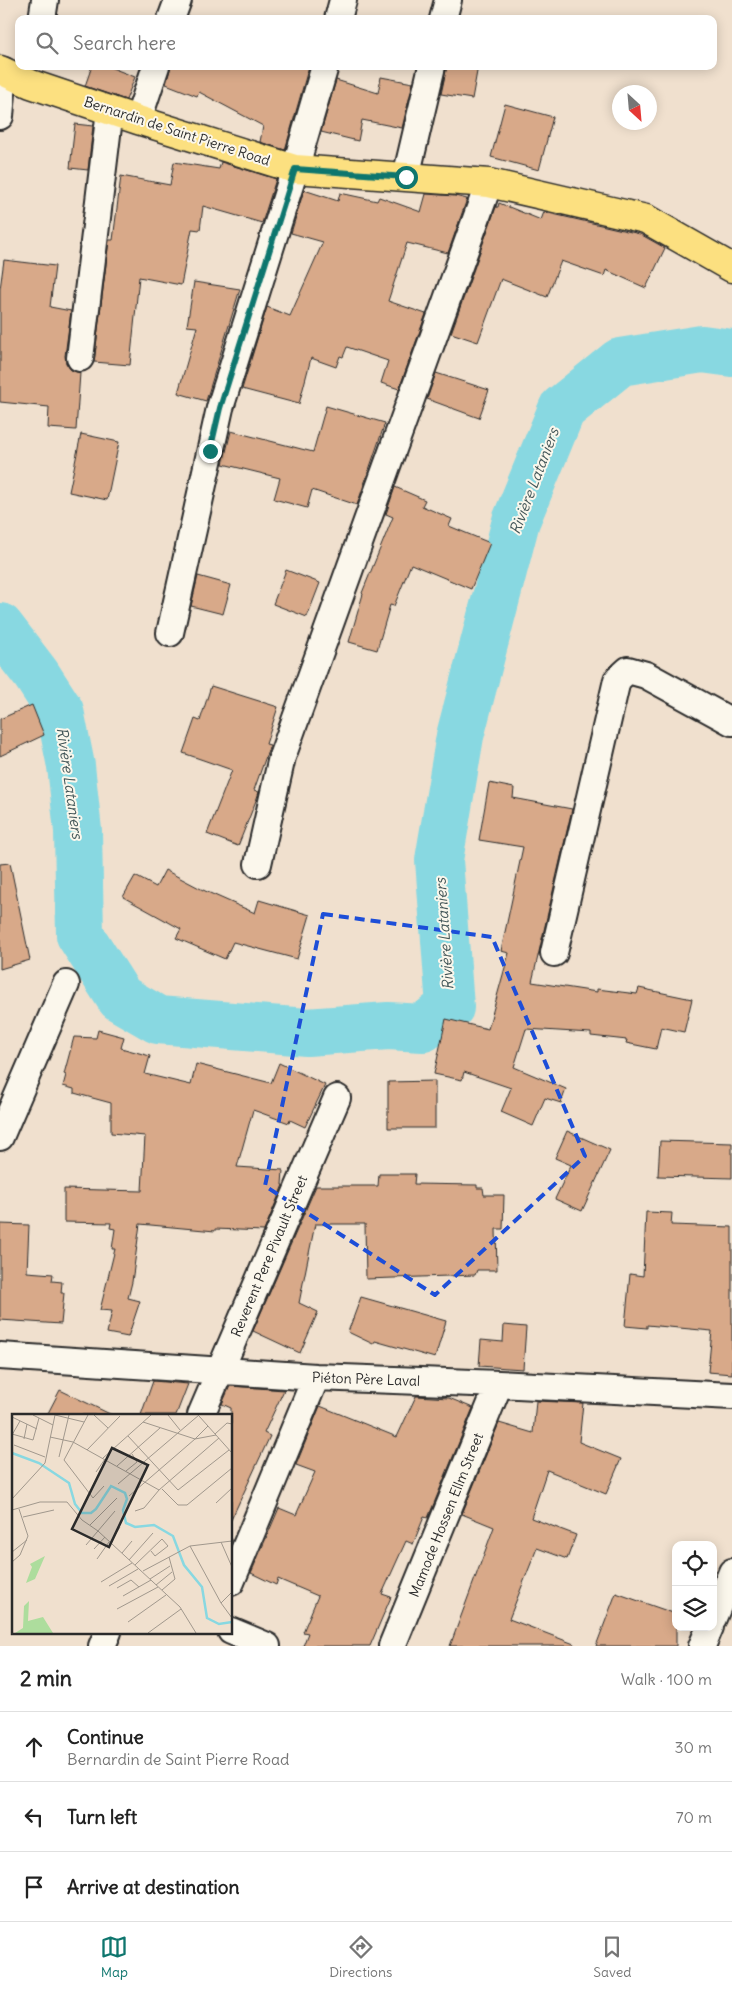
<!DOCTYPE html>
<html lang="en">
<head>
<meta charset="utf-8">
<style>
	:root { --surface:#fff; --page:#f6f6f6; --text:#222; --muted:#767676; --line:#e0e0e0; --accent:#0f766e }
	body { margin:0; font-family:Delius,sans-serif; background:var(--page); color:var(--text) }
	.controls { position:absolute; right:15px; bottom:15px; display:grid; overflow:hidden; border-radius:10px; box-shadow:0 2px 12px #0003 }
	.controls button { width:45px; height:45px; display:grid; place-items:center; padding:0; border:0; border-bottom:1px solid var(--line); background:var(--surface); color:var(--text); font:25px sans-serif }
	.compass { position:absolute; left:612px; top:85px; width:45px; height:45px; border-radius:50%; background:var(--surface); box-shadow:0 2px 12px #0003; rotate:154deg }
	.stop { position:absolute; width:15px; height:15px; margin:-11px; border:4px solid #0f766e; border-radius:50%; background:#fff }
	.stop.end { background:#0f766e; border-color:#fff; box-shadow:0 1px 5px #0008 }
	.list { margin:0; padding:0; list-style:none }
	h2 { display:flex; justify-content:space-between; align-items:center; height:65px; margin:0; padding:0 20px; font-size:21px }
	h2 small { font-size:16px; font-weight:400; color:var(--muted) }
	.list li { display:grid; grid-template-columns:32px 1fr auto; gap:15px; align-items:center; box-sizing:border-box; height:70px; padding:0 20px; border-top:1px solid var(--line) }
	.list b { display:block; font-size:19px; white-space:nowrap }
	.list p { margin:0; font-size:16px; white-space:nowrap; color:var(--muted) }
	.list em { font-size:16px; font-style:normal; color:var(--muted) }
	.icon { flex:none; width:28px; height:28px; fill:none; stroke:currentColor; stroke-width:2; stroke-linecap:round; stroke-linejoin:round }
	.map { position:relative; flex:none; width:732px; height:1646px; overflow:hidden }
	.search { position:absolute; background:var(--surface); box-shadow:0 2px 12px #0003; left:15px; right:15px; top:15px; height:55px; display:flex; align-items:center; gap:12px; box-sizing:border-box; padding:0 18px; border-radius:10px; color:var(--muted); font-size:19px }
	.sheet { height:275px; background:var(--surface) }
	nav { display:flex; justify-content:space-around; align-items:center; box-sizing:border-box; height:70px; border-top:1px solid var(--line); background:var(--surface); font-size:14px; color:var(--muted) }
	nav a { display:grid; justify-items:center; gap:2px }
	nav .on { color:var(--accent) }
	.map>svg:first-child { display:block }
	.lines { fill:none; stroke-linecap:round; stroke-linejoin:round }
	.river { stroke:#88d8e1; stroke-width:48 }
	.building { fill:#d8a989; stroke:#2b2b2b }
	.minor-casing { stroke:#2b2b2b; stroke-width:30 }
	.major-casing { stroke:#2b2b2b; stroke-width:31 }
	.minor { stroke:#fbf7ec; stroke-width:26 }
	.major { stroke:#fce080; stroke-width:28 }
	.route { stroke:#0f766e; stroke-width:6 }
	.marked { fill:none; stroke:#1d4ed8; stroke-width:4; stroke-dasharray:10 6; stroke-linejoin:round }
	.labels { text-anchor:middle; dominant-baseline:central; stroke-width:4; stroke-linejoin:round; paint-order:stroke }
	.street-label { font-size:14px; fill:#2b2b2b; stroke:#fbf7ec }
	.water-label { font-size:15px; font-style:italic; fill:#425658; stroke:#fbf7ec }
	.inset-river { fill:none; stroke:#88d8e1; stroke-width:2.5 }
	.inset-road { fill:none; stroke:#a1988d; stroke-width:1 }
	.view { fill:#2b2b2b; fill-opacity:0.15; stroke:#2b2b2b; stroke-width:2.5 }
	.inset-edge { fill:none; stroke:#2b2b2b; stroke-width:2.5 }
</style>
</head>
<body>
<div class="map">
<svg width="732" height="1646" viewBox="0 0 732 1646">
	<rect width="100%" height="100%" fill="#f0e0ce"/>
	<filter id="ink" filterUnits="userSpaceOnUse"><feTurbulence type="fractalNoise" baseFrequency=".02" numOctaves="2"/><feDisplacementMap in="SourceGraphic" scale="10" xChannelSelector="R" yChannelSelector="G"/><feConvolveMatrix kernelMatrix="1 2 1 2 8 2 1 2 1" color-interpolation-filters="sRGB"/></filter>
	<g filter="url(#ink)">
		<g class="lines">
			<path class="river" d="M0,627L36,674L60,711L71,766L78,831L80,935L120,998L158,1020L307,1032L388,1026L423,1028L450,1007L439,860L460,736L516,521L562,409L620,362L702,349L732,353"/>
		</g>
		<path class="building" d="M92,66H107L135,77L126,100L85,86Z
			M171,66H309L285,150L260,142L263,126L199,92L197,96L166,84Z
			M447,66H478L472,99L441,94Z
			M381,77L413,83L402,128L362,120L358,141L321,132L336,80L378,93Z
			M505,104L553,117L539,170L491,157Z
			M75,124L93,126L88,170L70,168Z
			M174,162L219,169L221,162L276,179L262,223L203,206L200,230L192,229L181,285L139,277L130,365L94,362L109,240H113L121,176L170,185Z
			M304,190L338,201L340,193L377,201L379,197L421,212L426,194L455,196L467,199L448,253L407,243L388,301L426,314L399,389L381,383L388,361L347,347L343,357L340,356L336,367L311,358L299,404L242,389L267,307L290,316L323,242L291,233Z
			M499,203L541,220L544,212L640,234L665,248L646,288L606,270L604,276L561,261L547,297L501,279L478,342L451,333L496,207H498Z
			M4,260L55,266L50,307L71,311L65,356L66,363L71,370L80,373L76,430L48,428L49,407L0,402V289Z
			M194,282L240,289L206,401L178,393L197,327L187,326Z
			M436,373L489,390L479,418L427,399Z
			M326,406L385,423L357,505L312,490L307,508L274,499L280,478L223,464L231,431L313,452Z
			M81,434L119,442L107,500L69,492Z
			M395,487L425,500L422,506L452,519L449,526L490,543L471,589L411,564L394,606L390,605L377,650L349,642L363,594L362,593L393,517L386,514Z
			M286,570L320,583L307,617L273,604Z
			M198,576L231,585L223,614L191,606Z
			M211,686L278,707L266,744L270,745L254,790L259,792L257,798L238,846L207,834L232,770L183,753L195,719L200,721Z
			M32,705L44,735L0,756V719Z
			M489,783L514,788L513,798L572,809L532,982L597,992V989L637,994L639,988L692,999L684,1032L661,1027L656,1049L626,1043L627,1040L591,1036V1033L526,1029L514,1067L566,1089L561,1103L545,1098L533,1126L501,1112L511,1088L464,1072L462,1080L434,1074L446,1019L488,1029L509,953L501,951L523,847L479,840Z
			M10,863L30,960L0,969V864Z
			M165,870L203,890L255,913L259,900L310,915L297,959L233,942L225,959L176,938L181,929L123,897L135,876L156,887Z
			M98,1030L124,1037L121,1048L150,1056L145,1074L191,1085L196,1064L271,1083L279,1063L325,1085L305,1127L290,1120L289,1123L253,1110L237,1167L283,1170L282,1185H283L264,1231L215,1229V1231L140,1224L132,1282L128,1298L140,1301L128,1337L107,1333L112,1311L100,1310L115,1249H112L115,1229L110,1228L111,1223L64,1222V1189L142,1191L145,1136L111,1133V1103L74,1093V1089L63,1086L66,1075L64,1074L74,1037L96,1038Z
			M435,1081V1128H388V1082Z
			M567,1131L610,1150L582,1211L555,1199L571,1165L555,1158Z
			M660,1141L732,1143V1178L658,1176Z
			M379,1174H415L414,1184L477,1185V1188H483L484,1195H504L503,1229H496L497,1270H477L475,1275L366,1279L365,1224H315L299,1303L318,1312L300,1353L253,1331L316,1186H378Z
			M646,1212L672,1213L671,1225L732,1227V1374L708,1372L712,1331L647,1325V1328L625,1326L630,1274L643,1276Z
			M0,1224L29,1225L27,1272L53,1274L52,1281L62,1282L61,1293H64L61,1324L0,1320Z
			M361,1297L446,1321L435,1358L375,1341L373,1344L348,1332Z
			M504,1325L526,1327L523,1369L479,1366L481,1340L503,1342Z
			M153,1381L188,1384L176,1415H141Z
			M230,1386L284,1390L264,1433L270,1436L231,1520V1408L222,1404Z
			M60,1390L112,1415H47Z
			M416,1396L449,1398L473,1408L428,1518L424,1517L413,1544L406,1541L382,1594L391,1597L370,1646H303L308,1633L303,1632L318,1596L278,1579L276,1585L251,1573L279,1508L296,1515L315,1472L296,1465L320,1406L397,1437Z
			M536,1401L583,1403L579,1442L621,1459L606,1494L547,1470L531,1518L576,1535L567,1559L537,1548L509,1619L574,1644V1646H450L494,1527L462,1514L499,1423L533,1433Z
			M616,1593L676,1614V1646H596Z"/>
		<g class="lines">
			<defs>
				<path id="minor" d="M42,19L45,0
					M171,19L178,0
					M338,19L343,0
					M443,19L448,0
					M0,116L4,71
					M138,120L156,66
					M406,177L432,66
					M80,358L110,110
					M170,633L220,408L295,169L325,66
					M258,864L282,757L489,183
					M554,953L617,680L628,670L646,675L732,722
					M0,1137L66,984
					M0,1356L316,1377L499,1384L732,1396
					M201,1415L337,1098
					M231,1582L316,1377
					M713,1618L732,1572
					M231,1631L267,1646
					M102,1646L108,1632
					M392,1646L499,1384
					M702,1646L710,1627"/>
				<path id="major" d="M0,70L31,84L138,120L295,169L489,183L646,219L732,268"/>
			</defs>
			<use href="#minor" class="minor-casing"/>
			<use href="#major" class="major-casing"/>
			<use href="#minor" class="minor"/>
			<use href="#major" class="major"/>
		</g>
	</g>
	<g class="lines" filter="url(#ink)">
		<path class="route" d="M210,451L220,408L295,169L406,177"/>
	</g>
	<path class="marked" d="M323,914L492,937L585,1156L435,1295L265,1186Z"/>
	<g class="labels">
		<g class="street-label">
			<text transform="translate(177 131) rotate(18)">Bernardin de Saint Pierre Road</text>
			<text transform="translate(269 1256) rotate(-67)">Reverent Pere Pivault Street</text>
			<text transform="translate(366 1379) rotate(2)">Piéton Père Laval</text>
			<text transform="translate(446 1515) rotate(-68)">Mamode Hossen Ellm Street</text>
		</g>
		<g class="water-label">
			<text transform="translate(534 481) rotate(-69)">Rivière Lataniers</text>
			<text transform="translate(70 783) rotate(82)">Rivière Lataniers</text>
			<text transform="translate(444 934) rotate(-94)">Rivière Lataniers</text>
		</g>
	</g>
	<g transform="translate(12 1414)">
		<rect width="220" height="220" fill="#f0e0ce"/>
		<path d="M33,142L23,165L14,169L20,153L18,150ZM17,187L16,207L31,203L41,219H3L11,214L12,192Z" fill="#addd9d"/>
		<path class="inset-river" d="M0,39L27,49L57,69L63,90L70,99H79L84,95L99,72L113,79L115,85L111,96L114,109L123,113L142,111L161,122L172,151L190,173L195,204L207,210L220,208"/>
		<path class="inset-road" d="M21,1L41,11M43,1L72,8M76,1L52,46L81,84L92,72M82,1L96,14M156,1L168,16M187,2L220,39M0,3L25,15M131,8L183,25L204,21M0,20L21,26L27,4M203,20L215,9L220,10M0,21L8,7M116,22L166,76L217,36M38,23L61,28L147,76L207,24M12,25L15,10M183,25L196,12M2,31L33,43M75,36L108,2M47,43L57,1M91,44L139,1M105,52L148,14M114,57L125,48L120,40M84,58L93,45M106,70L187,1M150,75L166,91H175L220,54M117,82L183,25M0,85L33,49L43,1M204,89L220,74M0,96L28,88H55L70,106L86,117L168,193L184,219M123,97L132,94L147,76M11,103L42,96M78,111L105,84M209,128L220,153M98,129L108,113M74,131L103,97M178,132L209,189M82,135L93,123M0,138L15,126M110,139L120,127M85,145L97,128M117,146L141,119M0,148L8,141L16,122L7,95M123,151L150,125L156,132L143,142L139,137M131,157L178,132L220,127M138,165L158,152M89,168L120,149M144,171L160,158M97,172L126,155M105,174L119,166L127,173M150,176L163,165L157,143M220,178L209,189L220,204M111,182L139,166M105,195L146,173M116,208L154,181M136,219L169,195"/>
		<path class="view" d="M100,34L136,51L97,133L60,115Z"/>
		<rect width="220" height="220" class="inset-edge"/>
	</g>
</svg>
<div class="controls">
<button><svg class="icon" aria-label="locate" viewBox="0 0 24 24"><circle cx="12" cy="12" r="6"/><path d="M12 2v4M12 18v4M2 12h4M18 12h4"/></svg></button>
<button><svg class="icon" aria-label="layers" viewBox="0 0 24 24"><path d="M12 4l9 5-9 5-9-5zM3 14l9 5 9-5"/></svg></button>
</div>
<svg class="compass" viewBox="-18 -18 36 36"><path d="M0-13l5 13h-10z" fill="#e53935"/><path d="M0 13l5-13h-10z" fill="#767676"/></svg>
<div class="stop" style="left:406px;top:177px"></div>
<div class="stop end" style="left:210px;top:451px"></div>
<div class="search"><svg class="icon" aria-label="search" viewBox="0 0 24 24"><circle cx="10" cy="10" r="6"/><path d="M15 15l6 6"/></svg>Search here</div>
</div>
<section class="sheet">
<h2>2 min<small>Walk · 100 m</small></h2>
<ul class="list">
<li><svg class="icon" aria-label="ahead" viewBox="0 0 24 24"><path d="M12 20V5M6 11l6-6 6 6"/></svg><div><b>Continue</b><p>Bernardin de Saint Pierre Road</p></div><em>30 m</em></li>
<li><svg class="icon" aria-label="left" viewBox="0 0 24 24"><path d="M17 20v-9H6M10 6l-5 5 5 5"/></svg><div><b>Turn left</b></div><em>70 m</em></li>
<li><svg class="icon" aria-label="arrive" viewBox="0 0 24 24"><path d="M6 21V4h12l-3 4 3 4H6"/></svg><div><b>Arrive at destination</b></div></li>
</ul>
</section>
<nav>
<a class="on"><svg class="icon" aria-label="map" viewBox="0 0 24 24"><path d="M3 6l6-2 6 2 6-2v14l-6 2-6-2-6 2zM9 4v14M15 6v14"/></svg>Map</a>
<a><svg class="icon" aria-label="directions" viewBox="0 0 24 24"><path d="M12 3l9 9-9 9-9-9zM9 14v-3h6M13 9l2 2-2 2"/></svg>Directions</a>
<a><svg class="icon" aria-label="saved" viewBox="0 0 24 24"><path d="M7 4h10v16l-5-4-5 4z"/></svg>Saved</a>
</nav>
</body>
</html>
